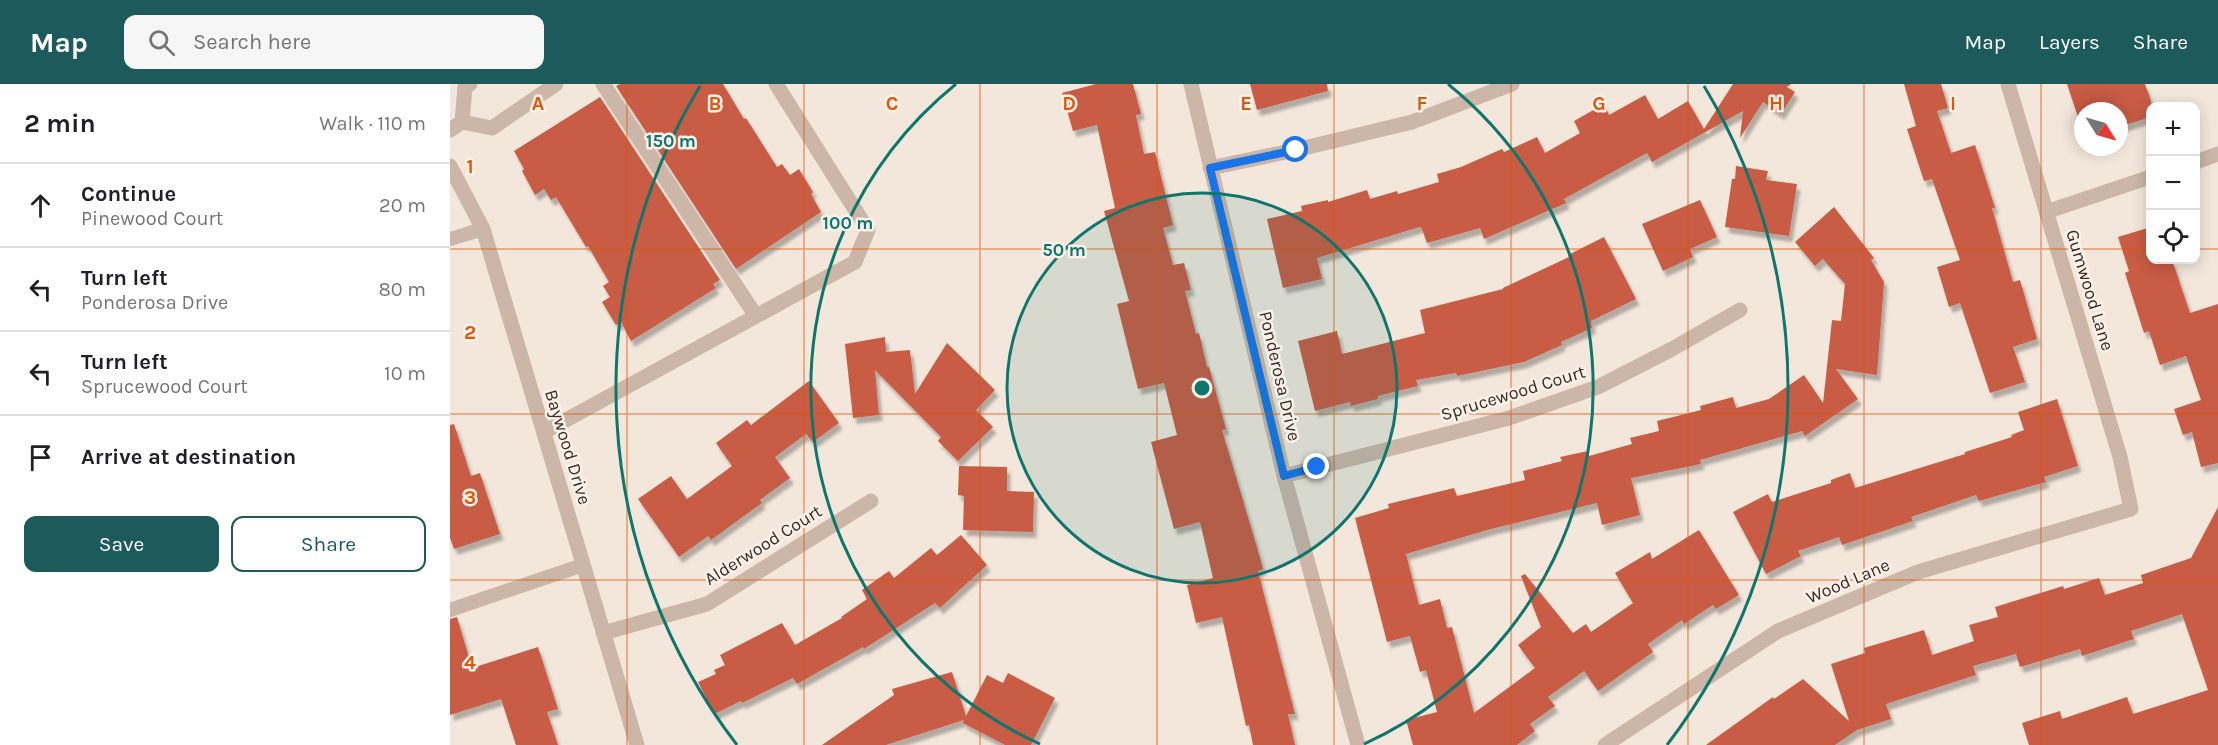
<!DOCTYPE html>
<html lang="en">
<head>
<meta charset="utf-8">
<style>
	:root { --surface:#fff; --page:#f6f6f6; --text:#202124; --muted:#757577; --line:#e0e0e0; --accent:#1d5a5b }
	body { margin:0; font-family:Karla,sans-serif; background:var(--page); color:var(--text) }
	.controls { position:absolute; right:18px; top:18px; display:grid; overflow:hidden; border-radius:12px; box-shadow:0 3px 15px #0003 }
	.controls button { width:54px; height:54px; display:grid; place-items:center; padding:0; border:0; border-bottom:2px solid var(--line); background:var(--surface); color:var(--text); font:30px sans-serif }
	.compass { position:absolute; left:1624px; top:18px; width:54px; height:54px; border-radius:50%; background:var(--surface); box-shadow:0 3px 15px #0003; rotate:127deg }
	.stop { position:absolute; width:18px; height:18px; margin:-14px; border:4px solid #1a73e8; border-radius:50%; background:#fff }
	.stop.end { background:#1a73e8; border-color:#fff; box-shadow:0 2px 6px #0008 }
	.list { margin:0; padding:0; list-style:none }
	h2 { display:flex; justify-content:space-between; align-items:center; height:78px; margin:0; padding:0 24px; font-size:26px }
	h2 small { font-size:20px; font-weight:400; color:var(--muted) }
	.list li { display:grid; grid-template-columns:39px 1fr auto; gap:18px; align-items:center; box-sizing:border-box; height:84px; padding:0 24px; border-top:2px solid var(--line) }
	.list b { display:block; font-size:22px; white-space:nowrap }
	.list p { margin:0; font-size:20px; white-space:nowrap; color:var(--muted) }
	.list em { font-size:20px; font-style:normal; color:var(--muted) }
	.actions { display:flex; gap:12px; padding:18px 24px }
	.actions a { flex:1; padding:14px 0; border:2px solid var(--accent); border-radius:12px; text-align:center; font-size:21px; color:var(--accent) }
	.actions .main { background:var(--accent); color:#fff }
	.icon { flex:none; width:33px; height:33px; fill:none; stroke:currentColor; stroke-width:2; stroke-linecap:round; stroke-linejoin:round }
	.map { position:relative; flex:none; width:1768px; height:661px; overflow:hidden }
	header { display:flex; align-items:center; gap:36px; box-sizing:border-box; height:84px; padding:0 30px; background:var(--accent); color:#fff }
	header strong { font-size:28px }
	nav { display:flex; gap:33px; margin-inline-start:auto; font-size:21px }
	.search { width:420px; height:54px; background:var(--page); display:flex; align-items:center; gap:15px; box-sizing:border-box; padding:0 21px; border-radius:12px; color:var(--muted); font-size:22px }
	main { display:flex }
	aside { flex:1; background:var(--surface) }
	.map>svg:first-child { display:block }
	.building { fill:#c95c45; filter:url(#shadow) }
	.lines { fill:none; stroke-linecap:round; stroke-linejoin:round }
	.lane { stroke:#cbb6a8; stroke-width:14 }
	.street { stroke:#cbb6a8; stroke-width:15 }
	.route { stroke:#1a73e8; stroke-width:8 }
	.grid { fill:none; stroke:#df570d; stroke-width:1.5; stroke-opacity:0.55 }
	.ring { fill:none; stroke:#0f766e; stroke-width:3 }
	.labels { text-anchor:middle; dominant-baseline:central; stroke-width:5; stroke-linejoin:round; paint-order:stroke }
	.street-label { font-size:18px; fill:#382c28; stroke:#faf1e9 }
	.grid-label { font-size:20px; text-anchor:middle; font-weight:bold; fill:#df570d; stroke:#faf1e9; stroke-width:5; stroke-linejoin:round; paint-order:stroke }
	.centre { fill:#0f766e; stroke:#faf1e9; stroke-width:3 }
	.ring-label { font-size:18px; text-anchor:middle; font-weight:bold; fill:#0f766e; stroke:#faf1e9; stroke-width:5; stroke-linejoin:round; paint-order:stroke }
</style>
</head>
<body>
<header>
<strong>Map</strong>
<div class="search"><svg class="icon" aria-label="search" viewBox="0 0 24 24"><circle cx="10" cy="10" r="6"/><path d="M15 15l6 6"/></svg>Search here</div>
<nav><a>Map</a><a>Layers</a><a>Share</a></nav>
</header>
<main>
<aside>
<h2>2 min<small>Walk · 110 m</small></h2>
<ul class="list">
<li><svg class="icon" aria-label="ahead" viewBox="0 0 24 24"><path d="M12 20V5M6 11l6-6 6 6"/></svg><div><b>Continue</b><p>Pinewood Court</p></div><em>20 m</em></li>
<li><svg class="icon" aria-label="left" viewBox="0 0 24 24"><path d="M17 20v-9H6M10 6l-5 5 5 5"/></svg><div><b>Turn left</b><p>Ponderosa Drive</p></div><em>80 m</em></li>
<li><svg class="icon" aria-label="left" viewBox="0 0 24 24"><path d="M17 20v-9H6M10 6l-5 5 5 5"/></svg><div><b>Turn left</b><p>Sprucewood Court</p></div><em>10 m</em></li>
<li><svg class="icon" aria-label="arrive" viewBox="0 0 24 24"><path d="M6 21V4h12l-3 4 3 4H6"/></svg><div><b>Arrive at destination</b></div></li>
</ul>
<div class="actions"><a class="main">Save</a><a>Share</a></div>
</aside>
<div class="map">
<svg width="1768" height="661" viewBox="0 0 1768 661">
	<defs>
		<filter id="shadow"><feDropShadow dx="3.5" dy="6" stdDeviation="1.5" flood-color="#0004"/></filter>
	</defs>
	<rect width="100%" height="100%" fill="#f3e7dc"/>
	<path class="building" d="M170,0H273L294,35L296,34L327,83L332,80L340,91L349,85L363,108L361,110L371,128L286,185L166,2Z
		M646,0H683L691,30L686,31L694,70L705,68L723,141L713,144L723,181L734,179L741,206L735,207L746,250L749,249L757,283H759L776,345L772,346L806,460L813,485L808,487L845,630H838L845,661H803L799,641L796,642L772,533L746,539L737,501L763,494L750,438L724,445L701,358L727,351L714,299L688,305L667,220L679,217L654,127L665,124L647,41L623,47L612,9Z
		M800,0H877L878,7L807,26Z
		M1283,0H1341L1337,3L1345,8L1331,30L1313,18L1290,54L1293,27L1202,78L1197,69L1114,115L1116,119L1034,155L1030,144L977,159L972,145L970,143L867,174L872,195L833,204L817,135L852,127L851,122L878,116V118L917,106L920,115L947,107L948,110L989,98L987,90L1011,83L1052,65L1054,68L1087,53L1095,69L1130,49L1124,37L1154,20L1159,31L1195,11L1208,35L1238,17L1254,45Z
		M1454,0H1491L1498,24L1487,27L1501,69L1525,61L1545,124H1542L1563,198L1570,196L1587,255L1563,263L1575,298L1540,309L1510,219L1499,223L1487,183L1510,176L1482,95L1474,97L1457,45L1466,42Z
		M1617,0H1695L1701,17V33L1669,43V27H1633V48Z
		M150,13L270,196L263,200L266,204L181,257L171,238L166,241L152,218L160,213L153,202L159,198L138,162L136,163L106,113L101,116L94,105L85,111L72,87L74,85L64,67Z
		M1286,82L1318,87L1316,96L1347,100L1339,152L1275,143L1282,95H1285Z
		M1250,116L1267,153L1240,165L1243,173L1213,187L1192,140Z
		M1384,123L1424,174L1421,176L1434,198L1427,291L1386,285L1408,315L1355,352L1352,347L1250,376L1251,380L1181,394L1190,431L1152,441L1147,419L1041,445L956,470L969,521L990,515L997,544L1002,543L1024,629L1085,584L1068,561L1091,543L1071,492L1075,490L1123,549L1136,540L1141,548L1183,519L1165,489L1200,468L1202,475L1249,446L1289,511L1266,525L1263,521L1234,540L1232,536L1198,560L1203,568L1148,607L1134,587L1098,613L1105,622L1080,640L1085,647L1067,661H963L956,636L987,628L976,586L970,588L960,552L937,558L905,434L939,424L938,420L1004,404L1007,412L1075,396L1073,387L1112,377L1110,373L1138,367L1139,372L1182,360L1180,354L1209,347L1207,337L1251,326L1250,322L1283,313L1286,324L1319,315L1354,291L1373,319L1382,236L1391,237L1395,200L1373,175L1365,182L1345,158Z
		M1701,143V176H1722L1740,229L1768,220V379L1751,383L1742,348L1733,351L1724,325L1751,316L1736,272L1710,281L1699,247L1694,249L1675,189L1679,187L1668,153Z
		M1154,153L1186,215L1141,237L1142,244L1111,258L1112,261L1074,278L1007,292L1006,289L966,296L968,302L928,312V315L901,322L900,318L865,327L848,257L887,247L892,270L975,249L970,226L1053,205V204L1119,173L1118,171Z
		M435,253L436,268L460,266L465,310L497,259L545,306L526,326L543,343L508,377L488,357L491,353L425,286L429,331L403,334L395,260Z
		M359,297L389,339L363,358L356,350L325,373L340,394L310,416L312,419L261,456L258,452L229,473L188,415L221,392L237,415L282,382L266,359L297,336L301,341Z
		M1607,315L1628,382L1594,393L1596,398L1529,417L1526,411L1461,433L1463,437L1392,461L1389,453L1348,467L1351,472L1316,490L1283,428L1318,410L1322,418L1381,399V396L1400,389L1405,404L1515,370V368L1562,353L1561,351L1574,346L1568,328Z
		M4,340L21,392L30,389L50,450L4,465L0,454V341Z
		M509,382L557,383V407L584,408L583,448L513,446L514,412L508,411Z
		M1768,423V661H1579L1572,639L1610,627L1612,635L1677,613L1683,630L1758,606L1732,530L1681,547L1684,555L1632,572L1630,565L1570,583L1566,570L1523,582L1526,591L1436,620L1441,635L1407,646L1385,661H1256L1323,613L1324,615L1353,595L1399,637L1381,580L1415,569L1414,564L1474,546L1482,571L1524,557L1519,541L1548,533L1545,523L1613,502L1614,505L1649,494L1655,511L1693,499L1691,491L1741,474Z
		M511,451L537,481L490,524L485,519L414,565L413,563L347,600L343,594L292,619L291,617L264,630L248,598L266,590L264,586L275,581L270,571L332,539L345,561L392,534L391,533L417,515L412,506L439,487L444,494L481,464L487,471Z
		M7,533L20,577L23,576L25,583L88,563L108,625L97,628L108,661H66L51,615L0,631V535Z
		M502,588L516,632L537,591L553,599L558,589L605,614L581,661H555L513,639L514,636L436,661H372L444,611L442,605Z"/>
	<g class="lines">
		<path class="lane" d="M0,155L33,145
			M0,526L133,481"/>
		<path class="street" d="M153,0L306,232
			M741,0L834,392L908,661
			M12,38L15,3L20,0
			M0,46L12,38L42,44L106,0
			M1746,78L1768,70
			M0,82L33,145L187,661
			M760,84L846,66L962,38L1062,0
			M1596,128L1700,93
			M94,348L405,178L418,146L326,0
			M834,392L1059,334L1148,303L1222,265L1290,226
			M153,549L257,520L421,417
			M1155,661L1328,547L1468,488L1681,425L1670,373L1558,0"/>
	</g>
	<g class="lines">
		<path class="route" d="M846,66L760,84L834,392L867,383"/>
	</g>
	<path class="grid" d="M177,0V661M354,0V661M530,0V661M707,0V661M884,0V661M1061,0V661M1238,0V661M1414,0V661M1591,0V661M0,165H1700M1746,165H1768M0,330H1768M0,496H1768"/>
	<circle cx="752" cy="304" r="195" fill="#0f766e" fill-opacity=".12"/>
	<g class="ring">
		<circle cx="752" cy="304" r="195"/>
		<path d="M590 660A391 391 0 0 1 506 0M998 0A391 391 0 0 1 914 660"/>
		<path d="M287 661A586 586 0 0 1 250 2M1254 2A586 586 0 0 1 1217 661"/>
	</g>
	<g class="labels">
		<g class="street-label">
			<text transform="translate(1640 206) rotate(73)">Gumwood Lane</text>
			<text transform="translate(830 292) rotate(77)">Ponderosa Drive</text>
			<text transform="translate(1063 309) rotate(-17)">Sprucewood Court</text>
			<text transform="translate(118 363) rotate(73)">Baywood Drive</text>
			<text transform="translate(313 461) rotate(-32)">Alderwood Court</text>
			<text transform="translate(1398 497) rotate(-23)">Wood Lane</text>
		</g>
	</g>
	<g class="grid-label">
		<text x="88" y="26">A</text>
		<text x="265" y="26">B</text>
		<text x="442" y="26">C</text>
		<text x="619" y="26">D</text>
		<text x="796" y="26">E</text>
		<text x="972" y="26">F</text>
		<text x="1149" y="26">G</text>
		<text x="1326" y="26">H</text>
		<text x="1503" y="26">I</text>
		<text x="20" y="89">1</text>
		<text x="20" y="255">2</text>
		<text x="20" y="420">3</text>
		<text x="20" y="585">4</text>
	</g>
	<circle cx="752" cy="304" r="9" class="centre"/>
	<g class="ring-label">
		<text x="221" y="63">150 m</text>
		<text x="398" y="145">100 m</text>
		<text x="614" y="172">50 m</text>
	</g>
</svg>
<div class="controls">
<button>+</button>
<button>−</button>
<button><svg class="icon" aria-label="locate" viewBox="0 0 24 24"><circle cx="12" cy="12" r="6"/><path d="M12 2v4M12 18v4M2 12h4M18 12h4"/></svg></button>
</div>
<svg class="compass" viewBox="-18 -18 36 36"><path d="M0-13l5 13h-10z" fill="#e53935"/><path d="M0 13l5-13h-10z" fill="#757577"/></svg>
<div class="stop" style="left:846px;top:66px"></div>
<div class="stop end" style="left:867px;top:383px"></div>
</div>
</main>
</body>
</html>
